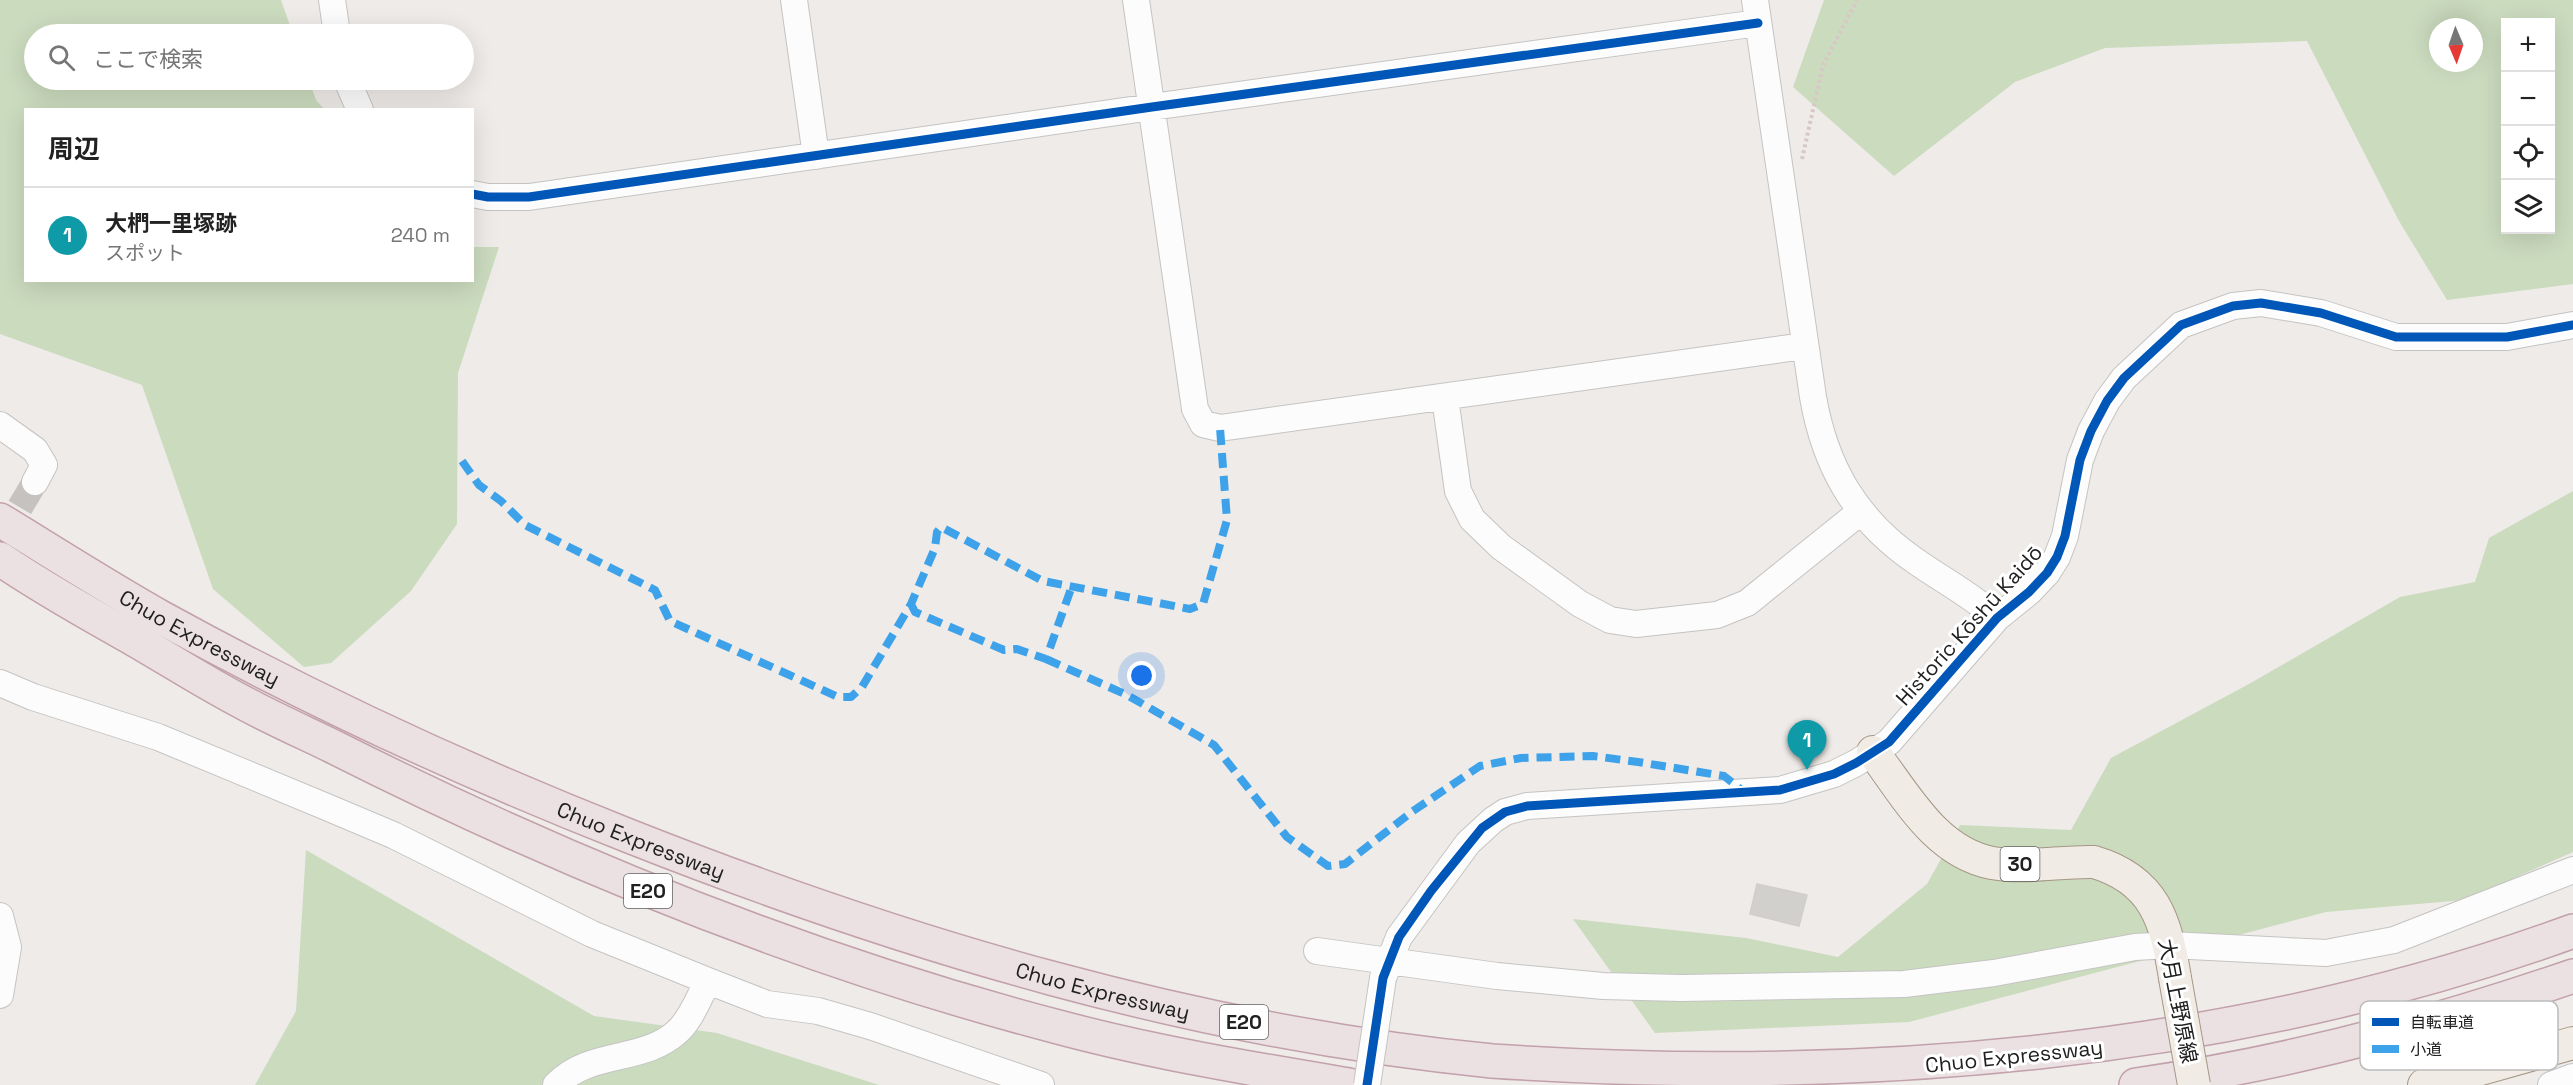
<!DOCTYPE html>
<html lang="ja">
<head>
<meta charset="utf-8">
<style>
	:root { --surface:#fff; --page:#f2f2f2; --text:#222; --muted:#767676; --line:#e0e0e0; --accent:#1a73e8 }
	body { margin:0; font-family:"Space Grotesk","Noto Sans JP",sans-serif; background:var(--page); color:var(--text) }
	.controls { position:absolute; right:18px; top:18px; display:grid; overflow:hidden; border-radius:0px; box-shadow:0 6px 24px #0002 }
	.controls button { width:54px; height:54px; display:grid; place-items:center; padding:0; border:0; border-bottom:2px solid var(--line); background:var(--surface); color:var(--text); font:30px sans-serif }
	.compass { position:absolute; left:2429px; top:18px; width:54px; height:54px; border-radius:50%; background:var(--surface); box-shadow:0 6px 24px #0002; rotate:178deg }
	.you { position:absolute; left:1142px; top:676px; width:21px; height:21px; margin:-15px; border:4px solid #fff; border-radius:50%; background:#1a73e8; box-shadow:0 0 0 9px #1a73e833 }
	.badge { display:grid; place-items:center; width:39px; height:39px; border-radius:50%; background:var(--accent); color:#fff; font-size:20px; font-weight:700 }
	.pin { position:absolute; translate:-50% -50px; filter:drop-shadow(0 2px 3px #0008) }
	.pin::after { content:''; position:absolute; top:32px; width:21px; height:18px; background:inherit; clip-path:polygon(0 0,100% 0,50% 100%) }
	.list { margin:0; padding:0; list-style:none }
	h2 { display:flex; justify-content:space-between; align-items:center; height:78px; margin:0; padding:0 24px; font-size:26px }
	h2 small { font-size:20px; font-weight:400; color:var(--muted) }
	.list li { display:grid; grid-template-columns:39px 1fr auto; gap:18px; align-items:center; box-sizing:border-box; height:96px; padding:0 24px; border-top:2px solid var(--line) }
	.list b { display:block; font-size:22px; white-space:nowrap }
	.list p { margin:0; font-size:20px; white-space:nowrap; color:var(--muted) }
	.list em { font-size:20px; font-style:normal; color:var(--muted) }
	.icon { flex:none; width:33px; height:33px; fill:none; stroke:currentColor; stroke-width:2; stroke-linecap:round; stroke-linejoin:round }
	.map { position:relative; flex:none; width:2573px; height:1085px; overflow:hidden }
	.search { position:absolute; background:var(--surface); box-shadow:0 6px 24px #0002; left:24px; top:24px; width:450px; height:66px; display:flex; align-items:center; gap:15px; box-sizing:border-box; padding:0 21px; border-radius:33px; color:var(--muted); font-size:22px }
	.panel { position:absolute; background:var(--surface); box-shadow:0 6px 24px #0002; left:24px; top:108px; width:450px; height:174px; border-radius:0px }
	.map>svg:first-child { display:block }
	.forest { fill:#cbdbbe; fill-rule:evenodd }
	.building { fill:#d2d0cd; stroke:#d1cdca; stroke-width:1.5 }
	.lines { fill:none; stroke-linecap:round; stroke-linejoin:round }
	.minor-tunnel { stroke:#c5c2c0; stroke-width:26; stroke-dasharray:26 13; stroke-linecap:butt }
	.minor-casing { stroke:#c5c4c3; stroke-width:28 }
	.major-casing { stroke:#a49785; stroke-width:34 }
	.highway-casing { stroke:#c2a0ac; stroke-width:36 }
	.path { stroke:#d7c8c7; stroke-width:4; stroke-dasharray:3 3; stroke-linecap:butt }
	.minor { stroke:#fcfcfc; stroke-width:26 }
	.major { stroke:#f1ebe5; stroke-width:32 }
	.highway { stroke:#ebe0e2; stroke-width:33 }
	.minor-bridge-casing { stroke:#c5c4c3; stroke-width:28; stroke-linecap:butt }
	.major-bridge-casing { stroke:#a49785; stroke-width:34; stroke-linecap:butt }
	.minor-bridge { stroke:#fcfcfc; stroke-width:26 }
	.major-bridge { stroke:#f1ebe5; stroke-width:32 }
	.quiet { stroke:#3da2ea; stroke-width:8; stroke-dasharray:15 8; stroke-linecap:butt }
	.cycleway-casing { stroke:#fff; stroke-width:13 }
	.cycleway { stroke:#0057b8; stroke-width:9 }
	.labels { text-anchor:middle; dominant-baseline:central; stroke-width:6; stroke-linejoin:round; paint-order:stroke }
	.shield { fill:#fff; stroke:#636363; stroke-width:1.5 }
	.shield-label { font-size:20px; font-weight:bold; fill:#202020 }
	.street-label { font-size:21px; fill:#202020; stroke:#fff }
	.key { fill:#fff; stroke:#bcbcbc; stroke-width:1.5 }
	.key-label { font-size:16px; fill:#202020 }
</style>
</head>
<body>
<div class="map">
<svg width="2573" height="1085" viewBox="0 0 2573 1085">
	<rect width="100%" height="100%" fill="#eeebe8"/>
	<path class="forest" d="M0,0H281L293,34H34V80H309L316,100L324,109L26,110V280H472L473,247H499L458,373L457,524L411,591L331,663L304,667L213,589L142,385L0,334Z
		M1824,0H2573V284L2447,300L2399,221L2307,41L2105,48L2015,82L1894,176L1793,87ZM2506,22H2550V230H2506ZM2438,27H2474V63H2438Z
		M2573,491V852L2464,900L2326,912L1909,1022L1655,1033L1573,919L1746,938L1838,957L1927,884L1960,825L2071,830L2111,758L2249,684L2400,597L2475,582L2489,538Z
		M306,850L594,1016L717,1033L879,1085H255L296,1011Z"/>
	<path class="building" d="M1757,884L1807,895L1799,926L1750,914Z"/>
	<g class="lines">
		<path class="minor-tunnel" d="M0,541L35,482"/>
		<defs>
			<path id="minor" d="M332,0L337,34
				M794,0L816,156
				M1136,0L1195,409L1203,424L1220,428L1804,346
				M1755,0L1813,397C1825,466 1855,519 1914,560C1942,580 1972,595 1997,618
				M347,80L360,110
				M472,194L488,197H529L1152,107L1758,23
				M1445,398L1458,491L1472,519L1501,547L1580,604L1610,620L1636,624L1717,615L1747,603L1860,512
				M0,425L35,450L44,465L35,482
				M0,683L33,697L158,737L329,808L393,835L592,934L708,981L767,1004L818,1011L870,1026L1041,1085
				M0,916L8,947L0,995
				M1317,951L1497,976L1603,986L1681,988L1904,984L1994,973L2135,947L2170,945L2326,953L2394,940L2573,870
				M1383,978L1399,937L1468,843L1493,820L1505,812L1527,806L1780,790L1834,774L1856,763L1889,742L1997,618L2029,592L2047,573L2057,557L2065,536L2080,460L2091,431L2107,401L2124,378L2181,325L2233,306L2261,303L2321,313L2396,337H2507L2573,325
				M556,1085C589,1050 643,1063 677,1032C691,1020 699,997 708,981
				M2551,1085L2573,1077"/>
			<path id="major" d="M1873,752C1906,795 1935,852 1992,863C2025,869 2061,861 2094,862C2155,880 2166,921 2175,978
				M2424,1085L2573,1043"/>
			<g id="highway">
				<path id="s1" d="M0,520C54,553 107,587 162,618C313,701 469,773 629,836C905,945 1195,1032 1492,1061C1854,1085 2231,1056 2573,931"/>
				<path d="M0,559C43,588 87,613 132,638C170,660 207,684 246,704C274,719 303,732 332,746C566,864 808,962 1062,1028C1156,1053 1253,1069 1349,1085"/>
				<path d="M2136,1085C2284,1064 2431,1025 2573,976"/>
			</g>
		</defs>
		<use href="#minor" class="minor-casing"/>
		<use href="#major" class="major-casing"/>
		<use href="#highway" class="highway-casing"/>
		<path class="path" d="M1802,159L1823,65L1857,0"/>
		<use href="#minor" class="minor"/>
		<use href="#major" class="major"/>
		<use href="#highway" class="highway"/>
		<defs>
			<path id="minor-bridge" d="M1367,1085L1383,978"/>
			<path id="major-bridge" d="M2175,978L2194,1085"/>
		</defs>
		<use href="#minor-bridge" class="minor-bridge-casing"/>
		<use href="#major-bridge" class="major-bridge-casing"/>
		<use href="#minor-bridge" class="minor-bridge"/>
		<use href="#major-bridge" class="major-bridge"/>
		<path class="quiet" d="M462,461L479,485L501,501L525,525L655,590L670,621L838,697H851L862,687L911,604L935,548L937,532L941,527L1043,581L1190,609L1203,604L1227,520L1220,428
			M911,604L915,612L1004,650L1017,649L1046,659L1072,586
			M1046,659L1127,695L1214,745L1287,837L1328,866L1345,864L1413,811L1480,766L1521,758L1593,756L1638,762L1724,776L1744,792"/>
		<defs>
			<path id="cycleway" d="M472,194L488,197H529L1152,107L1758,23
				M1367,1085L1383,978L1399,937L1431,891L1482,828L1505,812L1527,806L1780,790L1834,774L1856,763L1889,742L1997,618L2029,592L2047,573L2057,557L2065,536L2080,460L2091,431L2107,401L2124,378L2181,325L2233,306L2261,303L2321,313L2396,337H2507L2573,325"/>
		</defs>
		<use href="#cycleway" class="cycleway-casing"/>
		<use href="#cycleway" class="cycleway"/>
	</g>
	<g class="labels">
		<g class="shield">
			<rect x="2000.5" y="847" width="39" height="34" rx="4.5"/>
			<rect x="624" y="874" width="48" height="34" rx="4.5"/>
			<rect x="1220" y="1005" width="48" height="34" rx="4.5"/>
		</g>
		<g class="shield-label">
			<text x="2020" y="864">30</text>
			<text x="648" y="891">E20</text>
			<text x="1244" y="1022">E20</text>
		</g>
		<g class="street-label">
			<text transform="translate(1969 625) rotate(-48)">Historic Kōshū Kaidō</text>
			<text stroke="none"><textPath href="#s1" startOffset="232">Chuo Expressway</textPath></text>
			<text stroke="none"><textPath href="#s1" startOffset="718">Chuo Expressway</textPath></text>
			<text stroke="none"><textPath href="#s1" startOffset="1204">Chuo Expressway</textPath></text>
			<text transform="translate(2178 1001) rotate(79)">大月上野原線</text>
			<text transform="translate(2014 1056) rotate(-6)">Chuo Expressway</text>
		</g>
	</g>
	<rect x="2360" y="1001" width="198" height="69" rx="9" class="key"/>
	<rect x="2372" y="1018" width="27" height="8" fill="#0057b8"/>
	<rect x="2372" y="1045" width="27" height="8" fill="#3da2ea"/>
	<g class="key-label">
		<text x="2410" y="1028">自転車道</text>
		<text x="2410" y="1055">小道</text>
	</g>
</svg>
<div class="controls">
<button>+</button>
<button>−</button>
<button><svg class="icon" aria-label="locate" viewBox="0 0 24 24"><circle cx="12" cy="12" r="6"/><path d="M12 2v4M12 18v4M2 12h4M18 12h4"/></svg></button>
<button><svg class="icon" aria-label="layers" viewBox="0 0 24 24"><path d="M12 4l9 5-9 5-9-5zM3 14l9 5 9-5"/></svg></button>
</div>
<svg class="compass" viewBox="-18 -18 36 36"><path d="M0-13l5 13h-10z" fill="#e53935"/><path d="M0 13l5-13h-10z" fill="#767676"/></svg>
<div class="you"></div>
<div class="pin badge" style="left:1807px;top:770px;background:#0f9aa8">1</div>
<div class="search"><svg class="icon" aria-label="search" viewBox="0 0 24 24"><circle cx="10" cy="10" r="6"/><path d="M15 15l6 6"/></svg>ここで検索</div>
<section class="panel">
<h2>周辺<small></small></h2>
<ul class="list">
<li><span class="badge" style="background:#0f9aa8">1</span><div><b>大椚一里塚跡</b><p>スポット</p></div><em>240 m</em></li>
</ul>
</section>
</div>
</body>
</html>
